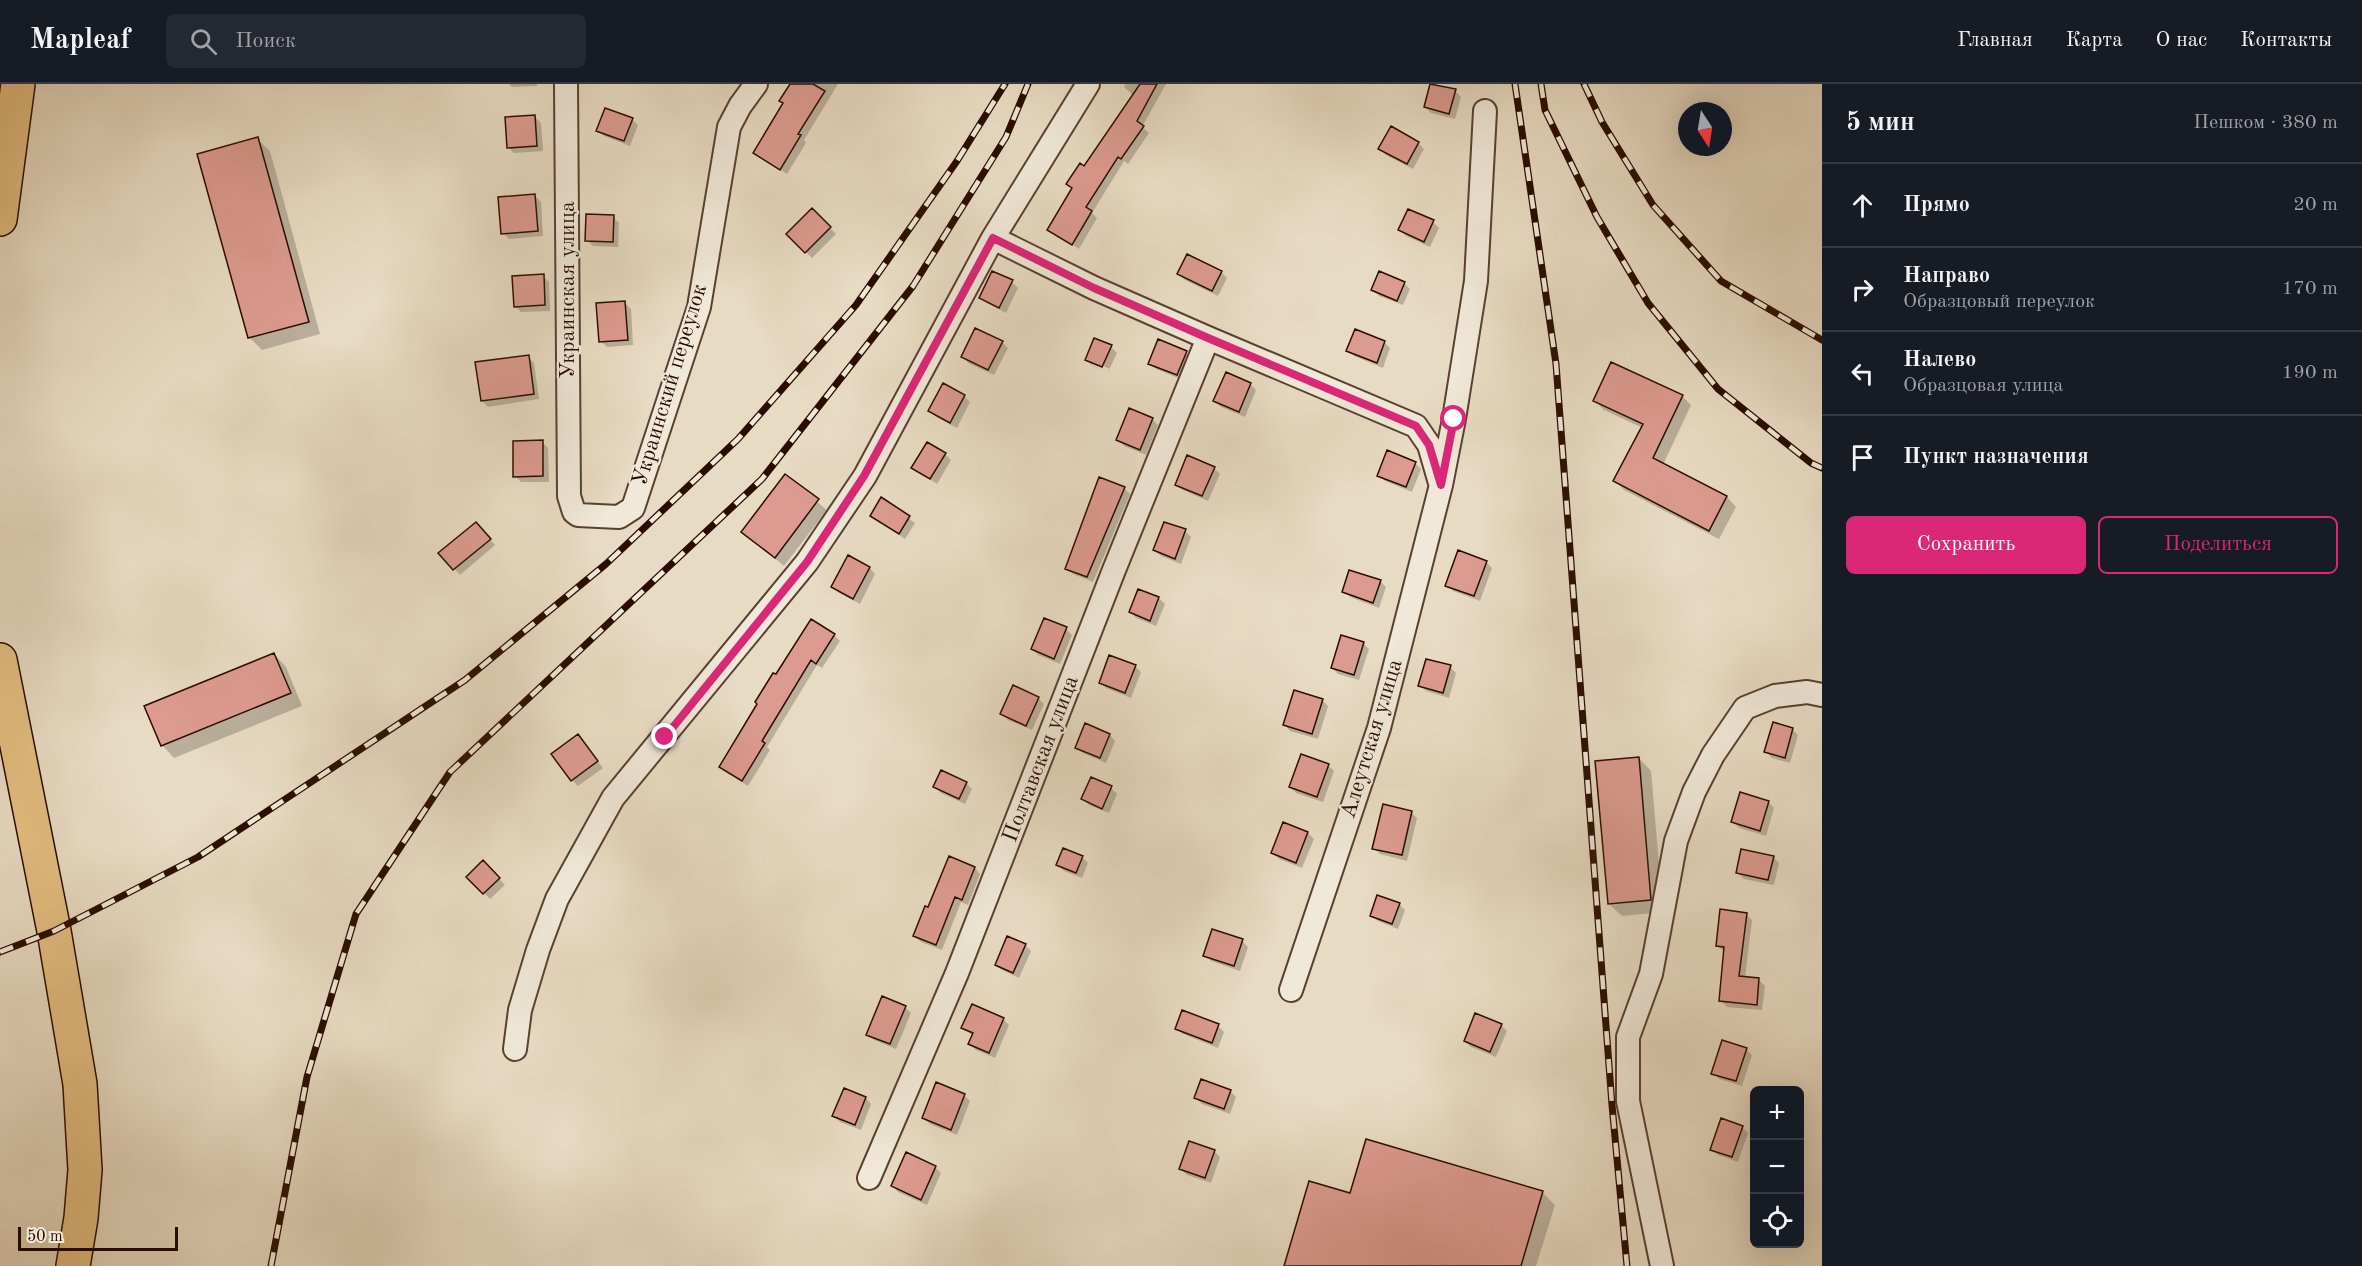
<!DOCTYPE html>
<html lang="ru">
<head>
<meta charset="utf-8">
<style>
	:root { --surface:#171b24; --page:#242831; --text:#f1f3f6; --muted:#9ea1a6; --line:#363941; --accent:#db2777 }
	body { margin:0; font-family:"Old Standard TT",serif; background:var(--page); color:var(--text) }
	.controls { position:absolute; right:18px; bottom:18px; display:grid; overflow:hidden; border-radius:9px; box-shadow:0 6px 24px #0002 }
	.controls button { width:54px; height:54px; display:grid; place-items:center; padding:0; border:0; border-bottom:2px solid var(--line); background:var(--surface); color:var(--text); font:30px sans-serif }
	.compass { position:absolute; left:1678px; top:18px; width:54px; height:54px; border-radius:50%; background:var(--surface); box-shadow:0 6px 24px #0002; rotate:168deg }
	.scale { position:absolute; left:18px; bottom:15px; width:160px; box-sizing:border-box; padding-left:6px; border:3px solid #2a0d00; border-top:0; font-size:16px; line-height:21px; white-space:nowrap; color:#2a0d00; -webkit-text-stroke:4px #f0e8d8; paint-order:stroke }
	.stop { position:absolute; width:18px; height:18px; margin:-14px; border:4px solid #db2777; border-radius:50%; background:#fff }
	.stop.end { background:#db2777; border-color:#fff; box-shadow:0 2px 6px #0008 }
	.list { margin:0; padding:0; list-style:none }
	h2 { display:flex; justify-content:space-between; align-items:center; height:78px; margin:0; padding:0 24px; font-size:26px }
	h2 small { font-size:20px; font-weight:400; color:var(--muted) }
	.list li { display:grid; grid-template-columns:39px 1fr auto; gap:18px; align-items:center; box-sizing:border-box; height:84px; padding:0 24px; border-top:2px solid var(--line) }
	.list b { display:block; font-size:22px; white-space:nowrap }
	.list p { margin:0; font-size:20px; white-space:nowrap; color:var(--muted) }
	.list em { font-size:20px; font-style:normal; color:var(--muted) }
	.actions { display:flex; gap:12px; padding:18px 24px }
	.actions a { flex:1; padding:14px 0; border:2px solid var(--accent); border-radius:9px; text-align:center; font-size:21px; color:var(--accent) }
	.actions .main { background:var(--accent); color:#fff }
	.icon { flex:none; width:33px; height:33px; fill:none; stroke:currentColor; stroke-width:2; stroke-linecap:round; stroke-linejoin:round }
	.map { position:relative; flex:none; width:1822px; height:1182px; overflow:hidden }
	header { display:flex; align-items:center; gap:36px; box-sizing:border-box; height:84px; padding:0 30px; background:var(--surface); border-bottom:2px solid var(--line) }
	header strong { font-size:28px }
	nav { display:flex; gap:33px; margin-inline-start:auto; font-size:21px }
	.search { width:420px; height:54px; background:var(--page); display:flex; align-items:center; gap:15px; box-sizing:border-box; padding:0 21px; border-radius:9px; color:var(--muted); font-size:22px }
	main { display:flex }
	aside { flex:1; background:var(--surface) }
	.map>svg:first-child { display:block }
	.shadow { fill:#0003; fill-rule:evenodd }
	.building { fill:#dc9b90; stroke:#2a0d00; stroke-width:1.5 }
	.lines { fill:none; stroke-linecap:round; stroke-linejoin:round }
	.minor-casing { stroke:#5a4031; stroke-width:26 }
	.primary-casing { stroke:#2a0d00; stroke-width:36 }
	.minor { stroke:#f0e8d8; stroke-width:22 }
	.primary { stroke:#e4be82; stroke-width:33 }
	.rail-casing { stroke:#2a0d00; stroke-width:7 }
	.rail { stroke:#f0e8d8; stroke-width:4.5; stroke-dasharray:14; stroke-linecap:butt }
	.route { stroke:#db2777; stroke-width:8 }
	.labels { text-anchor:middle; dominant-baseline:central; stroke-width:4.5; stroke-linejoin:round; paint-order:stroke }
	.street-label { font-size:22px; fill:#2a0d00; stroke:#f0e8d8 }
</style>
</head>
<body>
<header>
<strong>Mapleaf</strong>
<div class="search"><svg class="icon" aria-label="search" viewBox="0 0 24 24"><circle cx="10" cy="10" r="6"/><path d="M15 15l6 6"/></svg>Поиск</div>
<nav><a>Главная</a><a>Карта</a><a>О нас</a><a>Контакты</a></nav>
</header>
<main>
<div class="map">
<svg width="1822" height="1182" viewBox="0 0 1822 1182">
	<rect width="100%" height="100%" fill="#e8dbc3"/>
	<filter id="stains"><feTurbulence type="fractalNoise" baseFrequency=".00333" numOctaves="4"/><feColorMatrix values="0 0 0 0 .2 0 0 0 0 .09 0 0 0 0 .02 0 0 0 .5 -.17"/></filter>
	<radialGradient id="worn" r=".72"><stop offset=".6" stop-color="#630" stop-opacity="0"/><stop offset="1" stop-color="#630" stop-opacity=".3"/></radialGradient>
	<path class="shadow" d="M509,0H537V2L512,3Z
		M792,0H838L804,56L806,59L787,90L755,69L784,20Z
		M1126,0H1166L1142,43L1149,49L1128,80L1124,77L1092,129L1097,134L1079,165L1049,145L1073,105L1068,100L1084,84L1134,12L1124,3Z
		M1432,0L1455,7L1461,13L1455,35L1431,29L1425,23Z
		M535,33L541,39L543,67L514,69L508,63Z
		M632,35L638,41L630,62L604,52L598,46Z
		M257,55L270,67L320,250L262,266L250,254Z
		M1418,59L1424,65L1413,85L1386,71L1380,65Z
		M535,112L541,118L543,152L509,155L503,149Z
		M812,126L836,150L812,174L788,150Z
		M1409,127L1433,138L1439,144L1430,163L1406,152L1400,146Z
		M613,133L619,139L618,163L593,162L587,156Z
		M1188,172L1221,188L1227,194L1218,212L1185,196L1179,190Z
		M543,192L549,198L550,227L521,228L515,222Z
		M1012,198L1018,204L1006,229L987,219L981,214Z
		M1404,199L1410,205L1403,221L1379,212L1373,206Z
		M625,219L631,225L633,261L607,263L601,257Z
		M1002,258L1008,264L994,291L968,279L963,273Z
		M1384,258L1390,264L1383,284L1354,272L1348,266Z
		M1111,263L1117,269L1108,288L1093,282L1087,276ZM1092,277L1110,285L1108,288L1092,281Z
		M1186,269L1192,275L1183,296L1156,285L1150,279Z
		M528,273L534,279L539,315L488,323L482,317Z
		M1250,300L1256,306L1245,333L1221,323L1215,317Z
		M964,312L970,318L957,344L936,333L930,327Z
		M1682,312L1691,321L1663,381L1727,413L1736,423L1719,455L1624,406L1615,397L1643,344L1604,326L1595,317Z
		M1152,335L1158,341L1146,371L1124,362L1118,356Z
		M542,358L548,364L549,398H521L515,392Z
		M945,370L951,376L937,400L913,384Z
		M1415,379L1421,385L1412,408L1385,397L1379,391Z
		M1214,384L1220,390L1208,417L1183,406L1177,400Z
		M785,392L827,426L784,482L743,448Z
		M1124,404L1130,410L1093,498L1073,490L1067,485Z
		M882,416L915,439L905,455L872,431Z
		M482,446L495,461L460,491L441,470Z
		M1185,447L1191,453L1181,480L1161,472L1155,466Z
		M1486,478L1492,484L1480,517L1453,507L1447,501Z
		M870,484L875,490L860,520L839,509L833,503Z
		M1380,497L1386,503L1379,524L1350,513L1344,507Z
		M1139,507L1159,514L1165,520L1156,542L1136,534L1131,528Z
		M1066,545L1072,551L1060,580L1038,571L1032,565Z
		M834,551L840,557L822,584L817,581L767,663L770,666L748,702L727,689L721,683L776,593Z
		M1363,559L1369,565L1359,596L1338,590L1332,584Z
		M274,570L286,583L302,622L174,674L162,661Z
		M1135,582L1141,588L1131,614L1106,604L1100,598Z
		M1450,583L1456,589L1449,614L1426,607L1420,601Z
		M1038,614L1044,620L1032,646L1008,636L1002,630Z
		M1322,616L1328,622L1318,655L1290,647L1285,641Z
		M1086,641L1110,651L1115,657L1106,679L1083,669L1077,664Z
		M1792,645L1798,651L1790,679L1772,674L1766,668Z
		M578,652L603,684L578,702L572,696Z
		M1639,674L1651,687L1663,828L1622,832L1609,820Z
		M1328,681L1334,687L1323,718L1296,709L1290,703Z
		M1092,695L1111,704L1117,710L1109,729L1089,721L1083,715Z
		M966,699L972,705L965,720L941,709L935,703Z
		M1768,718L1774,724L1766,752L1739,744L1733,738Z
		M1411,728L1417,734L1407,777L1380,770L1374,764Z
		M1308,749L1314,755L1302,784L1279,775L1273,769Z
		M1082,773L1088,779L1082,794L1064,787L1058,781Z
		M1773,773L1779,779L1774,801L1744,795L1738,789Z
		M483,778L505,801L490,815L468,793Z
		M975,784L980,790L968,821L961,818L942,866L921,858L915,852L929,825Z
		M1399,820L1405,826L1398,845L1378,837L1372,831Z
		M1746,830L1752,836L1745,894L1759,896L1765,902L1762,926L1727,923L1721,917L1725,868L1717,862Z
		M1242,857L1248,863L1240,887L1211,877L1205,871Z
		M1025,861L1031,867L1019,894L1002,886L996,881Z
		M905,923L911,929L896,965L874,956L868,950Z
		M1003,935L1009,941L995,974L976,966L970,960L973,952L963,944Z
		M1501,941L1507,947L1496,973L1471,963L1465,957Z
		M1218,942L1224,948L1218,964L1183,950L1177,944Z
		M1746,965L1752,971L1742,1002L1719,995L1713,989Z
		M1230,1007L1236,1013L1230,1030L1202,1020L1196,1014Z
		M964,1011L970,1017L957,1051L930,1040L924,1034Z
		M866,1014L871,1020L861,1046L840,1038L834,1032Z
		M1742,1043L1748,1049L1738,1078L1718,1071L1712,1065Z
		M1214,1067L1220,1073L1211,1099L1187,1091L1181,1085Z
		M935,1083L941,1089L927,1121L898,1108L893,1102Z
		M1542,1108L1555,1121L1536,1182H1285L1351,1111Z"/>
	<path class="building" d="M790,0H813L825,7L798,50L801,51L780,86L753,69L783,19L779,17Z
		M1140,0H1157L1137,37L1144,42L1121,75L1118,73L1086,123L1092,127L1072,161L1047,146L1072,104L1066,100L1080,79L1084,82Z
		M1430,0L1456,5L1449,30L1424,23Z
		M605,24L633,34L624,57L596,47Z
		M535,31L537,62L507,64L505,33Z
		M1391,42L1419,58L1407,80L1378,65Z
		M258,53L309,238L248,254L197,70Z
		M535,110L538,147L501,150L498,113Z
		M812,124L831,143L805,169L786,150Z
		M1408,125L1434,136L1424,158L1398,146Z
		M586,130L614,131L613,158L585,157Z
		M1187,170L1222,187L1212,207L1177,190Z
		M992,187L1013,196L999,224L979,214Z
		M1379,187L1405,198L1397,217L1371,206Z
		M544,190L545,221L514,223L512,192Z
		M625,217L628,256L599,258L596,219Z
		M975,244L1003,257L988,286L961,273Z
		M1355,245L1385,257L1377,279L1346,267Z
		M1094,254L1112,261L1102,283L1085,276Z
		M1158,255L1187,267L1177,291L1148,280Z
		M529,271L534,310L481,317L475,278Z
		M1611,278L1683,311L1653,374L1727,412L1709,447L1613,397L1643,340L1593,317Z
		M1226,288L1251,299L1239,328L1213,317Z
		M943,299L965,311L950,339L928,327Z
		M1129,324L1153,334L1140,366L1116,356Z
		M543,356V392L513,393V357Z
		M927,358L946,369L930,395L911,384Z
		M1387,366L1416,378L1406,403L1377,392Z
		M1187,371L1215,383L1202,412L1175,401Z
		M785,390L819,415L775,474L741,448Z
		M1099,393L1125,403L1087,493L1065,485Z
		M881,413L910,432L899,450L870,432Z
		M476,438L491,455L453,486L438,469Z
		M1164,438L1186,445L1175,475L1153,466Z
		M1458,466L1487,477L1474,512L1445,502Z
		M848,471L870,483L853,515L831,503Z
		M1349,486L1381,496L1373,519L1342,508Z
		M1138,505L1159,513L1150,537L1129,528Z
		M1044,534L1067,543L1054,575L1031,565Z
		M811,535L835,550L816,580L811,576L762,657L765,659L742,697L719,683L757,620L755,618L773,589L776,590Z
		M1341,551L1364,558L1354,591L1331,584Z
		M274,569L291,609L161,662L144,622Z
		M1109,571L1136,581L1125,609L1099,599Z
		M1426,575L1451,581L1443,609L1418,602Z
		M1013,601L1039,613L1026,642L1000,630Z
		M1294,606L1323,615L1312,650L1283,641Z
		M1773,638L1793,644L1785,674L1764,668Z
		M1085,639L1110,650L1100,674L1075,664Z
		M578,650L598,677L571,697L551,670Z
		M1301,670L1329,680L1317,713L1289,703Z
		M1639,673L1651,816L1608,820L1595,677Z
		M941,686L967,698L959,715L933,703Z
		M1091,693L1112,702L1102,725L1081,715Z
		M1740,708L1769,717L1760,747L1731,738Z
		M1383,720L1412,727L1402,771L1372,765Z
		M1283,738L1308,748L1296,779L1271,769Z
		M1063,764L1083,772L1076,789L1056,781Z
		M1741,765L1774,772L1768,796L1736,789Z
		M949,772L975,783L962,816L955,813L936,861L913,852L925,822L928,823Z
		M483,776L500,794L483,810L466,793Z
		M1377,811L1400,819L1392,840L1370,832Z
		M1720,825L1747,829L1739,892L1759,894L1757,921L1719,917L1724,863L1716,862Z
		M1212,845L1243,855L1234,882L1203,872Z
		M1007,852L1026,860L1013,889L995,881Z
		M882,912L906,922L890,960L866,951Z
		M972,920L1004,934L989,969L968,960L973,949L961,944Z
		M1182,926L1219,940L1212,959L1175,945Z
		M1475,929L1502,940L1490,968L1464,957Z
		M1722,956L1747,964L1736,997L1711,990Z
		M1201,995L1231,1006L1224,1025L1194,1014Z
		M936,998L965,1010L951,1046L922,1034Z
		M844,1004L866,1013L855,1041L832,1032Z
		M1721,1034L1743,1042L1732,1073L1710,1066Z
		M1366,1055L1543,1107L1521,1182H1284L1309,1097L1350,1109Z
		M1189,1057L1215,1066L1205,1094L1179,1085Z
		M906,1068L936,1082L921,1116L891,1102Z"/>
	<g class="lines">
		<defs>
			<path id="minor" d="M566,0L569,412L574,428L578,431L619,433L633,424L699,223L729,43L740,22L756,0
				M993,154L1094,204L1208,254L1416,342L1429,361L1440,399
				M1291,906L1379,644L1441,401L1454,335L1476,197L1485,27
				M515,965L520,926L538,866L557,815L613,714L807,478L865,392L993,154L1088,0
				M869,1094L957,889L1114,486L1208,254
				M1662,1182L1628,1017V953L1651,890L1676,757L1694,708L1713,671L1745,624L1775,612L1807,608L1822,611"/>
			<path id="primary" d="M0,135L18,0
				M0,576L54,847L80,1000L85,1086L81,1134L73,1182"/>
		</defs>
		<use href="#minor" class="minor-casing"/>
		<use href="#primary" class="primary-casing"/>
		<use href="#minor" class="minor"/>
		<use href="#primary" class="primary"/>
		<defs>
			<path id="rail" d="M1515,0L1556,280L1612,1021L1627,1182
				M1541,0L1545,26L1597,133L1648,219L1718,305L1811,379L1822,384
				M1584,0L1602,38L1653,121L1721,197L1822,256
				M0,868L54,847L198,773L465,596L606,480L738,355L856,221L957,77L1005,0
				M271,1182L307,993L356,830L450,688L762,395L913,202L1006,53L1028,0"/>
		</defs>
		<use href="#rail" class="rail-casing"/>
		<use href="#rail" class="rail"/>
	</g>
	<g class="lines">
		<path class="route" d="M665,653L807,478L864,392L993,154L1094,204L1208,254L1416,342L1429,361L1441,401L1454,335"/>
	</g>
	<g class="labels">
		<g class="street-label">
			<text transform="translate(568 206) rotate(-90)">Украинская улица</text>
			<text transform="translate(670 301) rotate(-73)">Украинский переулок</text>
			<text transform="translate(1372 655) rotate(-73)">Алеутская улица</text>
			<text transform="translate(1041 675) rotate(-69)">Полтавская улица</text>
		</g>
	</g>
	<rect width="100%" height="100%" filter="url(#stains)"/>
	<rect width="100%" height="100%" fill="url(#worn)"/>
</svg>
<div class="controls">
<button>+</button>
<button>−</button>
<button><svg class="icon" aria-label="locate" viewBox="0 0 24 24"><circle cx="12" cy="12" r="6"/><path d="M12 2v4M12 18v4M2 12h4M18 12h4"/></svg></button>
</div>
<svg class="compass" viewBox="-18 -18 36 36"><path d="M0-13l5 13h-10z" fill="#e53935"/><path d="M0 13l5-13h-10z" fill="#9ea1a6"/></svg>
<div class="scale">50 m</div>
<div class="stop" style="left:1454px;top:335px"></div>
<div class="stop end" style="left:665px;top:653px"></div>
</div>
<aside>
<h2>5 мин<small>Пешком · 380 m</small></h2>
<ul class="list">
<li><svg class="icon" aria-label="ahead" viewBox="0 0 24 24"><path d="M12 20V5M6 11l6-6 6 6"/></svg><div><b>Прямо</b></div><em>20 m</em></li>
<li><svg class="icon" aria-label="right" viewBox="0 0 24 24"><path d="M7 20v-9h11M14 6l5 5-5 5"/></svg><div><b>Направо</b><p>Образцовый переулок</p></div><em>170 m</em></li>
<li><svg class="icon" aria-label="left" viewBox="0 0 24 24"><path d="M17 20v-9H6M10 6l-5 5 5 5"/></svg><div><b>Налево</b><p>Образцовая улица</p></div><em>190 m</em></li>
<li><svg class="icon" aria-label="arrive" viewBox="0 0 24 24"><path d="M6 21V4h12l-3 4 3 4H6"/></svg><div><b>Пункт назначения</b></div></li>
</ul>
<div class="actions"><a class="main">Сохранить</a><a>Поделиться</a></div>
</aside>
</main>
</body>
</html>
